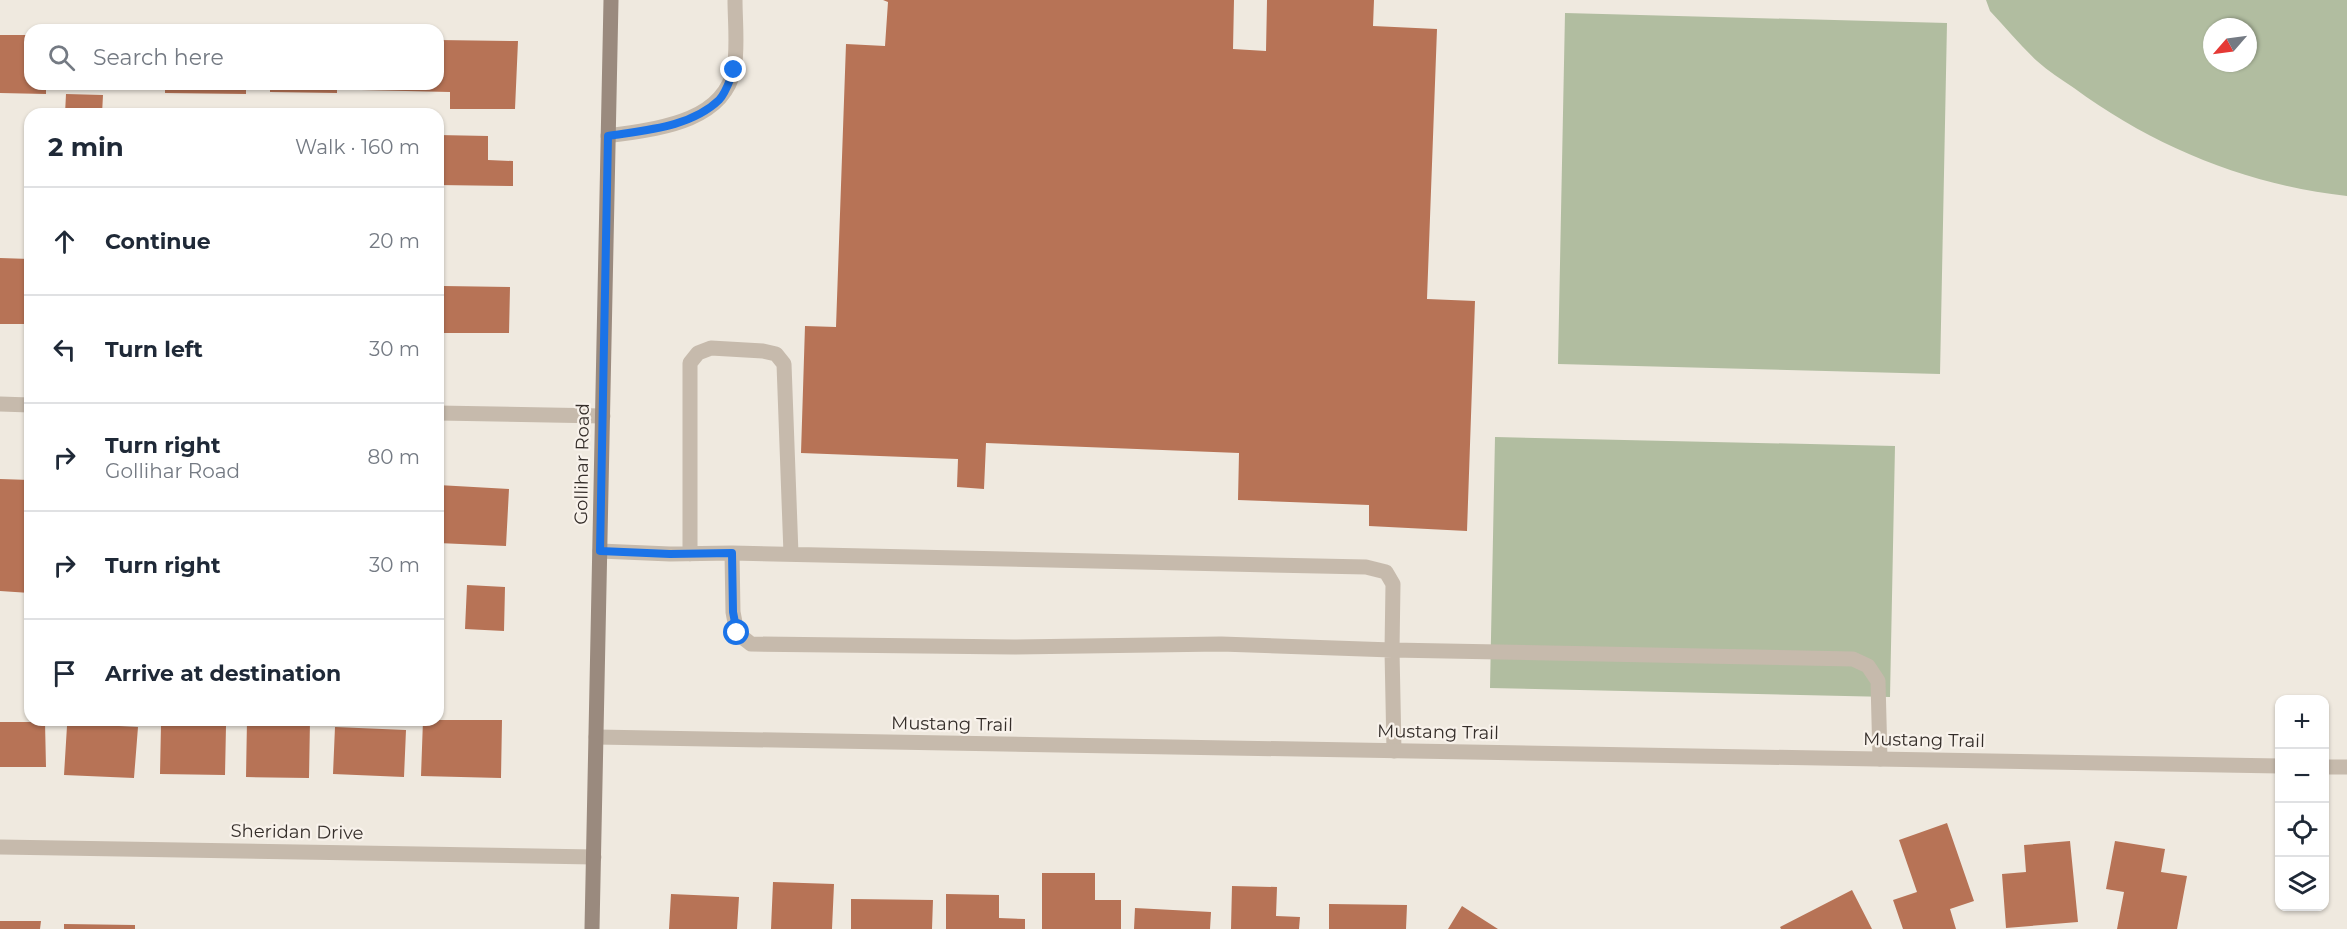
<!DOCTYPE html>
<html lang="en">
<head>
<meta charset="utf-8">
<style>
	:root { --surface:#fff; --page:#f2f2f3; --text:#1f2937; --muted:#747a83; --line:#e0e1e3 }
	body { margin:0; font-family:Montserrat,sans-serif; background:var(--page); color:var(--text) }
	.controls { position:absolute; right:18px; bottom:18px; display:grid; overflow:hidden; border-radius:12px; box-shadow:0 2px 4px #0004 }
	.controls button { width:54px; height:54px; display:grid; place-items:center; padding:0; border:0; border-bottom:2px solid var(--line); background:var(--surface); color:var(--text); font:30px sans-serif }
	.compass { position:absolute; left:2203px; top:18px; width:54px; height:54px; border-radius:50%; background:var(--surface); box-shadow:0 2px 4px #0004; rotate:242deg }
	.stop { position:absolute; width:18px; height:18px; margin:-14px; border:4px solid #1a73e8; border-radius:50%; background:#fff }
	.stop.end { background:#1a73e8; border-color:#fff; box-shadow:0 2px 6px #0008 }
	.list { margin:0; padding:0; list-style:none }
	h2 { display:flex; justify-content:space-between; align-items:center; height:78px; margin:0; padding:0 24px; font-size:26px }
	h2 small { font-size:20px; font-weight:400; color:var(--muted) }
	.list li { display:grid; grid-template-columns:39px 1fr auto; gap:18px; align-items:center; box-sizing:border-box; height:108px; padding:0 24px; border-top:2px solid var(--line) }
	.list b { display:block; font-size:22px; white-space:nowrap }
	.list p { margin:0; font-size:20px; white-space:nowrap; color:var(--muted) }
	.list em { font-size:20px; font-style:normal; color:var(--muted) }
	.icon { flex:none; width:33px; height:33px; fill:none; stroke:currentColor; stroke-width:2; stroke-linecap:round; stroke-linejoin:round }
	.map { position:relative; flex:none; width:2347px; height:929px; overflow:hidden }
	.search { position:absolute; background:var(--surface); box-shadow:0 2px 4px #0004; left:24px; top:24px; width:420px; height:66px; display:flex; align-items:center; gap:15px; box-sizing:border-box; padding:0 21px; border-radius:18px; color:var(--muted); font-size:22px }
	.panel { position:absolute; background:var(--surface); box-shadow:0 2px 4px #0004; left:24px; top:108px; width:420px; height:618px; border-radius:18px }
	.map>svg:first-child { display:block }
	.green { fill:#b1bda0; fill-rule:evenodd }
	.building { fill:#b77356 }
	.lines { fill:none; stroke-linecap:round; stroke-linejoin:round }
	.lane { stroke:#c6baac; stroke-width:15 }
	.street { stroke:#c6baac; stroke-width:15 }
	.secondary { stroke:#9a8a7e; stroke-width:15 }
	.route { stroke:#1a73e8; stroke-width:8 }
	.labels { text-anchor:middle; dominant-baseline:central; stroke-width:4.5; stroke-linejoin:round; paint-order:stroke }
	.street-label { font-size:18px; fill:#352e2a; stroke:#f8f2eb }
</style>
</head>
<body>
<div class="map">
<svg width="2347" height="929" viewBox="0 0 2347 929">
	<rect width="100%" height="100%" fill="#efe9df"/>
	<path class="green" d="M1986,0H2347V196C2248,185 2154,147 2074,88C2061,79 2048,71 2037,61C2020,45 2005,27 1990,11ZM2212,27H2248V63H2212Z
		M1565,13L1947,23L1940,374L1558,364Z
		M1495,437L1895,446L1890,697L1490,688Z"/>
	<path class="building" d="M883,0H1234L1233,49L1266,51L1267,0H1374L1373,26L1437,29L1427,299L1475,301L1467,531L1369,526V505L1238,500L1239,453L986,443L984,489L957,487L958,459L801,453L805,326L836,327L846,44L885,46L888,2Z
		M0,35H30V84H46V94L0,93Z
		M438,40L518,41L515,109H450V92L361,90V84H438Z
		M81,84H146V89L81,87Z
		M165,84H246V94L165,93Z
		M270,84H337V93L270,92Z
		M66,94L103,95L102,114H65Z
		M438,135L488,136V160L513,161V186L438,185Z
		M0,258L30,259V324H0Z
		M443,286L510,287L509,333H442Z
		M0,479L30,480V593L0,591Z
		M438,485L509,489L506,546L438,543Z
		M467,585L505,587L504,631L465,629Z
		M71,720H119V726L138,727L134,778L64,775L67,726Z
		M247,720H310L309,778L246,777Z
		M423,720H502L501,778L421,776Z
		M0,722H45L46,767H0Z
		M161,725L226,726L225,775L160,774Z
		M335,727L406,730L404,777L333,774Z
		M1947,823L1974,901L1950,909L1956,929H1903L1893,900L1917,892L1899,840Z
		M2070,841L2078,922L2006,928L2002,874L2026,872L2024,845Z
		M2115,841L2165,849L2161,872L2187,876L2177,929H2117L2124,892L2106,889Z
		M1042,873H1095V900H1121V929H1042Z
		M773,882L834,884L832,929H771Z
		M1232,886L1277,887L1276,916L1300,917L1299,929H1231Z
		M1852,890L1872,929H1781L1780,927Z
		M671,894L739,897L737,929H669Z
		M946,894L999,895V918L1025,919V929H946Z
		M851,899L933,900L932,929H851Z
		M1329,904L1407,905L1406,929H1329Z
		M1462,906L1498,929H1448Z
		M1135,908L1211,912L1210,929H1134Z
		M0,921H41L40,929H0Z
		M64,924L135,925V929H64Z"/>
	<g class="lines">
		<path class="lane" d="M608,136C653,129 723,124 734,69C738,49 735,21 735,0
			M600,551L670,554L732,553L733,612L737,633L751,644L1014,647L1221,644L1392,650L1393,584L1386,572L1366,567L732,553
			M690,554V363L698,353L711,348L763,351L776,354L784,364L791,554
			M1394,751L1392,650L1853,659L1868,666L1878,681L1880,759"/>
		<path class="street" d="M0,404L30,405
			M438,413L603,416
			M596,737L2280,766
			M2324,767H2347
			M0,847L594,857"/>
		<path class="secondary" d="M592,929L611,0"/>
	</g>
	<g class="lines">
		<path class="route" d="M734,70C730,79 726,93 719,100C691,127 646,130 608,136L600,551L670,554L732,553L733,612L737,633"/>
	</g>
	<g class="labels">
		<g class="street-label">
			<text transform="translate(582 464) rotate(-89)">Gollihar Road</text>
			<text transform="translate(952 724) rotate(1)">Mustang Trail</text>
			<text transform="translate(1438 732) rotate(1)">Mustang Trail</text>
			<text transform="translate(1924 740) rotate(1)">Mustang Trail</text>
			<text transform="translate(297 832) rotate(1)">Sheridan Drive</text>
		</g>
	</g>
</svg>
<div class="controls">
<button>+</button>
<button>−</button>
<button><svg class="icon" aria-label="locate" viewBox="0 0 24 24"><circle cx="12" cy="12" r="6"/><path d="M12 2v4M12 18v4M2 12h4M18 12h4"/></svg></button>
<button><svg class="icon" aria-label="layers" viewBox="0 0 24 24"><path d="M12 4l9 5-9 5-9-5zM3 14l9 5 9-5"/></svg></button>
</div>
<svg class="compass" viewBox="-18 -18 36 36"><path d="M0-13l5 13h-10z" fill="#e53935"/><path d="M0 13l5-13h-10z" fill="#747a83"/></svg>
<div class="stop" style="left:737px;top:633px"></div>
<div class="stop end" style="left:734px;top:70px"></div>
<div class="search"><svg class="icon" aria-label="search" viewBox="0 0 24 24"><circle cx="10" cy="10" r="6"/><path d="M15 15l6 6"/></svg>Search here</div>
<section class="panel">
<h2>2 min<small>Walk · 160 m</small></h2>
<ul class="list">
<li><svg class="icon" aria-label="ahead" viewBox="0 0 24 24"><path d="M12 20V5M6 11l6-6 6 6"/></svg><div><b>Continue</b></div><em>20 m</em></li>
<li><svg class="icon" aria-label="left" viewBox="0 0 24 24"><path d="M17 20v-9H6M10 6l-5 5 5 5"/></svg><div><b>Turn left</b></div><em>30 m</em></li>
<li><svg class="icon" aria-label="right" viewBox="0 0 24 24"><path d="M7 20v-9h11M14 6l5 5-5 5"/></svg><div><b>Turn right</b><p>Gollihar Road</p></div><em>80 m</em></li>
<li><svg class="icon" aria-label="right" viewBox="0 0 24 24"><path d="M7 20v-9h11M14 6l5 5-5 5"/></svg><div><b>Turn right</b></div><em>30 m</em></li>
<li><svg class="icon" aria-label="arrive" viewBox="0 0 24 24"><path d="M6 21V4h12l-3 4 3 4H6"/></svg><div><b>Arrive at destination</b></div></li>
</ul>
</section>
</div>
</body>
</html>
